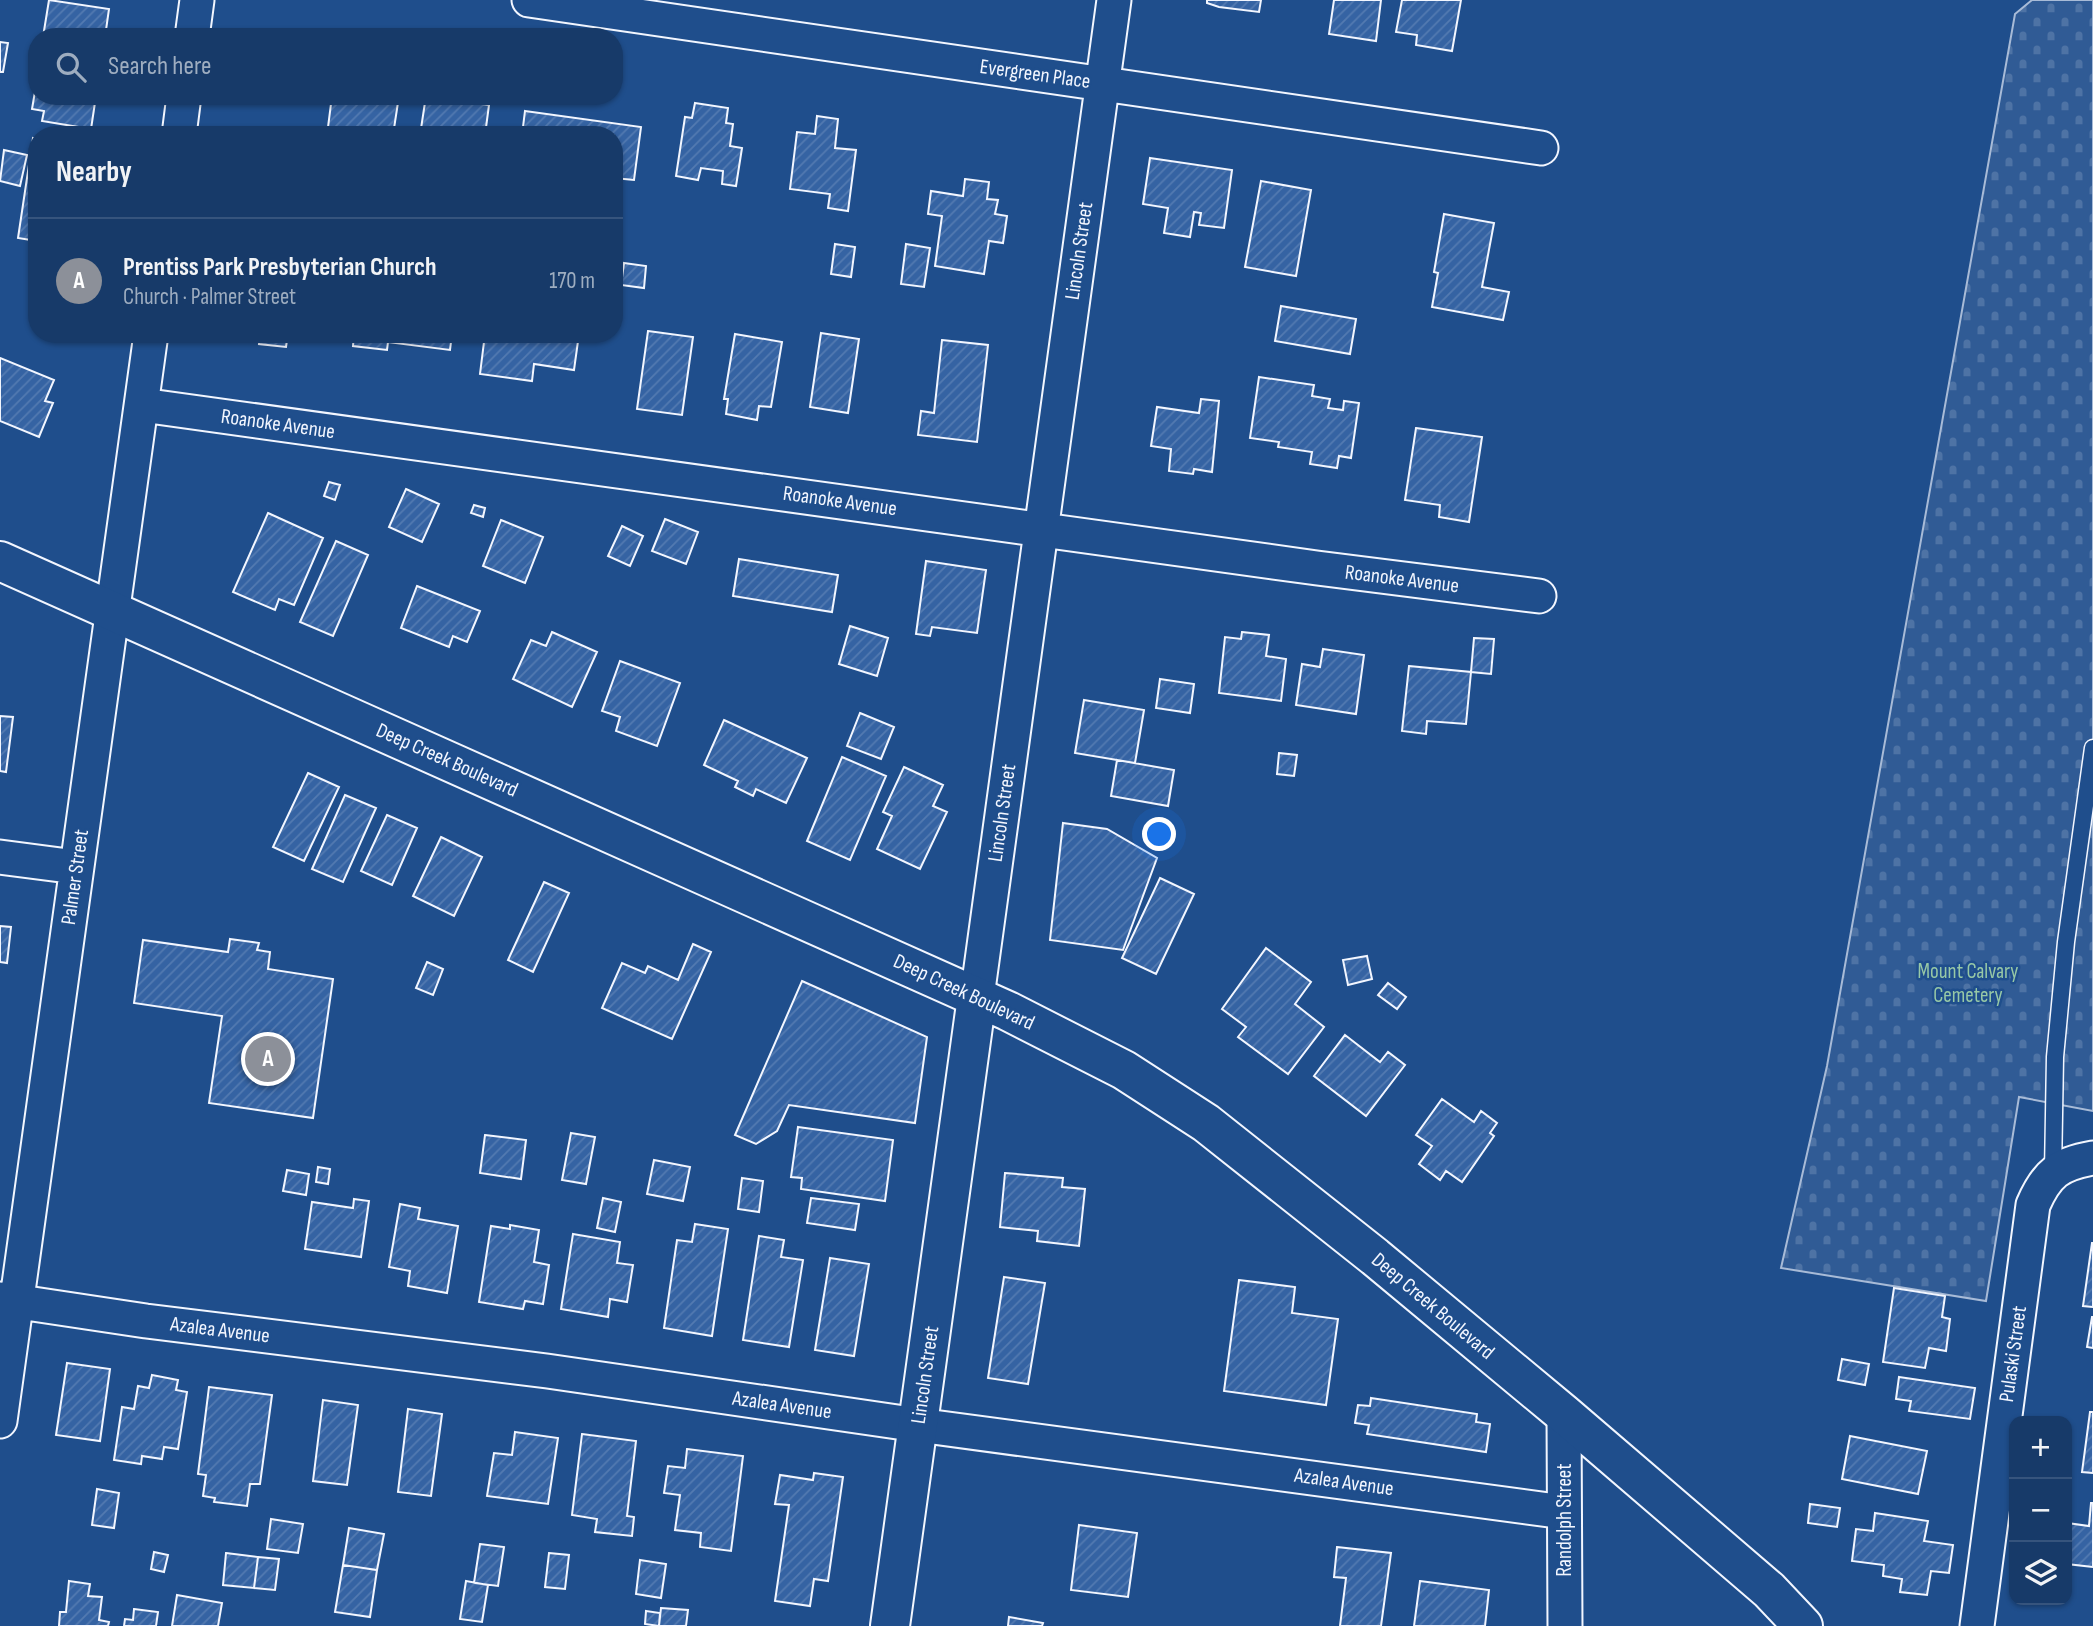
<!DOCTYPE html>
<html lang="en">
<head>
<meta charset="utf-8">
<style>
	:root { --surface:#173a69; --page:#244571; --text:#f1f3f6; --muted:#9eadc0; --line:#36547d; --accent:#8c9099 }
	body { margin:0; font-family:"Sofia Sans Condensed",sans-serif; background:var(--page); color:var(--text) }
	.controls { position:absolute; right:21px; bottom:21px; display:grid; overflow:hidden; border-radius:14px; box-shadow:0 2px 5px #0004 }
	.controls button { width:63px; height:63px; display:grid; place-items:center; padding:0; border:0; border-bottom:2px solid var(--line); background:var(--surface); color:var(--text); font:35px sans-serif }
	.you { position:absolute; left:1160px; top:835px; width:24px; height:24px; margin:-18px; border:5px solid #fff; border-radius:50%; background:#1a73e8; box-shadow:0 0 0 10px #1a73e833 }
	.badge { display:grid; place-items:center; width:46px; height:46px; border-radius:50%; background:var(--accent); color:#fff; font-size:23px; font-weight:700 }
	.pin { position:absolute; translate:-50% -50%; border:4px solid #fff; box-shadow:0 2px 7px #0006 }
	.list { margin:0; padding:0; list-style:none }
	h2 { display:flex; justify-content:space-between; align-items:center; height:91px; margin:0; padding:0 28px; font-size:30px }
	h2 small { font-size:23px; font-weight:400; color:var(--muted) }
	.list li { display:grid; grid-template-columns:46px 1fr auto; gap:21px; align-items:center; box-sizing:border-box; height:126px; padding:0 28px; border-top:2px solid var(--line) }
	.list b { display:block; font-size:26px; white-space:nowrap }
	.list p { margin:0; font-size:23px; white-space:nowrap; color:var(--muted) }
	.list em { font-size:23px; font-style:normal; color:var(--muted) }
	.icon { flex:none; width:38px; height:38px; fill:none; stroke:currentColor; stroke-width:2; stroke-linecap:round; stroke-linejoin:round }
	.map { position:relative; flex:none; width:2093px; height:1626px; overflow:hidden }
	.search { position:absolute; background:var(--surface); box-shadow:0 2px 5px #0004; left:28px; top:28px; width:595px; height:77px; display:flex; align-items:center; gap:18px; box-sizing:border-box; padding:0 24px; border-radius:28px; color:var(--muted); font-size:26px }
	.panel { position:absolute; background:var(--surface); box-shadow:0 2px 5px #0004; left:28px; top:126px; width:595px; height:217px; border-radius:28px }
	.map>svg:first-child { display:block }
	.cemetery { fill:url(#cemetery-stones); stroke:#a8bbd7; stroke-width:2 }
	.building { fill:url(#building-hatch); stroke:#f2f6ff; stroke-width:2 }
	.lines { fill:none; stroke-linecap:round; stroke-linejoin:round }
	.lane-casing { stroke:#f2f6ff; stroke-width:19 }
	.street-casing { stroke:#f2f6ff; stroke-width:37 }
	.secondary-casing { stroke:#f2f6ff; stroke-width:42 }
	.lane { stroke:#1f4e8c; stroke-width:16 }
	.street { stroke:#1f4e8c; stroke-width:33 }
	.secondary { stroke:#1f4e8c; stroke-width:38 }
	.labels { text-anchor:middle; dominant-baseline:central; stroke-width:5; stroke-linejoin:round; paint-order:stroke }
	.street-label { font-size:21px; fill:#f2f6ff; stroke:#1f4e8c }
	.park-label { font-size:21px; fill:#97c8a6; stroke:#1f4e8c }
</style>
</head>
<body>
<div class="map">
<svg width="2093" height="1626" viewBox="0 0 2093 1626">
	<defs>
		<pattern id="cemetery-stones" width="16" height="16" patternUnits="userSpaceOnUse" patternTransform="scale(1.75)"><rect width="16" height="16" fill="#305b95"/><path d="M2 7V4a2 2 0 0 1 4 0v3zM10 15v-3a2 2 0 0 1 4 0v3z" fill="#4e73a5"/></pattern>
		<pattern id="building-hatch" width="6" height="6" patternUnits="userSpaceOnUse" patternTransform="scale(1.75)"><rect width="6" height="6" fill="#3563a3"/><path d="M-1 1l2-2M0 6l6-6M5 7l2-2" fill="none" stroke="#537ab1"/></pattern>
	</defs>
	<rect width="100%" height="100%" fill="#1f4e8c"/>
	<path class="cemetery" d="M2032,0H2093V1111L2019,1097L1986,1301L1781,1268L1827,1066L2015,14Z"/>
	<path class="building" d="M49,0L109,9L105,37H43Z
		M1207,0H1261L1259,12L1219,7L1207,3Z
		M1334,0H1381L1376,41L1329,34Z
		M1402,0H1461L1452,51L1416,45L1417,35L1396,32Z
		M0,42L8,43L3,72H0Z
		M37,80V96H96L91,129L42,121L44,111L32,109Z
		M332,96H399L393,135H327Z
		M426,96L489,105L485,135H420Z
		M695,103L728,108L726,123L733,124L730,146L742,148L736,186L722,184L723,171L701,168L698,180L676,176L685,117L692,118Z
		M525,111L641,127L634,180L614,178V135H522Z
		M817,116L838,119L835,148L856,150L848,211L828,208L830,194L790,189L797,132L815,134Z
		M33,138L37,139V241L18,238Z
		M4,150L27,155L20,186L0,181Z
		M1150,158L1232,170L1224,228L1199,225L1201,213L1194,212L1190,237L1164,233L1168,208L1143,204Z
		M965,179L989,182L987,199L998,200L995,214L1007,216L1003,243L989,241L984,274L935,266L942,216L928,214L931,191L963,196Z
		M1261,181L1311,190L1296,276L1245,267Z
		M1444,214L1494,223L1482,287L1509,292L1503,320L1432,307L1438,273L1434,272Z
		M835,244L855,247L851,277L831,274Z
		M906,244L930,248L924,287L901,284Z
		M624,263L646,266L644,288L621,285Z
		M1281,306L1356,319L1350,354L1275,341Z
		M648,331L693,337L682,415L637,409Z
		M821,333L859,339L848,413L810,407Z
		M260,334H288L286,347L259,344Z
		M354,334H452L450,350L388,342L387,350L353,346Z
		M485,334H579L574,370L534,364L532,381L480,374Z
		M735,334L782,342L771,407L759,406L757,420L726,414L728,399H724Z
		M942,340L988,345L977,442L918,435L921,411L934,413Z
		M0,358L54,380L45,401L53,403L39,437L0,421Z
		M1259,377L1314,385L1312,396L1330,399L1328,408L1343,410L1344,401L1359,403L1351,458L1339,456L1337,468L1310,464L1312,452L1278,447L1279,442L1250,438Z
		M1201,399L1219,401L1212,472L1194,469L1193,474L1169,471L1171,449L1151,446L1157,407L1199,413Z
		M1416,428L1482,437L1469,522L1439,517L1440,505L1405,500Z
		M329,482L340,485L335,500L324,496Z
		M406,489L439,504L422,542L389,527Z
		M474,505L485,508L483,517L471,513Z
		M268,513L323,538L294,605L279,599L275,610L233,592Z
		M665,519L698,532L686,564L652,551Z
		M501,520L543,537L525,583L483,566Z
		M622,526L643,536L630,566L608,556Z
		M336,541L368,555L333,636L300,622Z
		M739,559L838,575L832,612L733,596Z
		M926,561L986,570L977,633L932,627L930,636L916,634Z
		M417,586L480,611L467,642L453,636L449,647L401,628Z
		M850,626L888,638L877,676L839,664Z
		M552,632L597,652L572,707L513,679L531,640L546,646Z
		M1242,632L1269,635L1266,656L1286,659L1281,701L1219,693L1225,637L1241,639Z
		M1474,638L1494,639L1491,674L1471,672Z
		M1323,649L1364,655L1356,714L1296,705L1302,664L1320,667Z
		M620,661L680,683L657,746L616,731L620,717L602,711Z
		M1409,666L1471,672L1466,724L1427,721L1426,734L1402,731Z
		M1160,679L1194,684L1190,713L1156,708Z
		M1084,700L1144,710L1135,763L1075,753Z
		M860,713L894,727L881,759L847,746Z
		M0,716L13,717L6,772L0,771Z
		M724,720L807,758L786,803L756,789L753,796L735,787L738,781L704,765Z
		M1279,753L1297,755L1294,776L1277,774Z
		M842,757L886,776L850,860L807,841Z
		M1117,760L1174,770L1168,806L1111,796Z
		M904,767L943,785L933,806L947,812L920,869L877,849L892,816L883,812Z
		M308,773L339,787L304,861L273,847Z
		M345,795L376,808L343,882L312,869Z
		M387,815L417,828L392,885L361,871Z
		M1063,823L1107,829L1157,858L1123,950L1050,940Z
		M441,837L482,857L454,916L413,896Z
		M1160,878L1194,894L1156,974L1122,958Z
		M544,882L569,893L533,972L508,960Z
		M0,926L11,927L7,963L0,962Z
		M230,939L259,943L257,950L270,952L268,969L333,979L313,1118L209,1103L222,1016L134,1003L143,940L228,952Z
		M693,944L711,952L672,1039L602,1008L622,963L645,973L648,966L678,980Z
		M1266,948L1311,982L1295,1004L1324,1027L1288,1074L1238,1037L1246,1027L1222,1009Z
		M1367,956L1372,979L1348,985L1343,960Z
		M427,962L443,969L433,995L416,988Z
		M802,981L927,1037L915,1123L789,1105L777,1131L756,1144L735,1135Z
		M1388,983L1406,997L1397,1009L1378,995Z
		M1345,1035L1380,1062L1388,1052L1405,1065L1366,1116L1314,1076Z
		M1442,1099L1474,1122L1481,1111L1497,1123L1490,1133L1494,1136L1462,1182L1446,1171L1440,1180L1419,1164L1432,1146L1416,1135Z
		M798,1127L893,1140L885,1201L801,1189L802,1178L791,1177Z
		M571,1133L595,1137L586,1184L562,1180Z
		M485,1135L526,1140L521,1179L480,1173Z
		M654,1160L690,1167L683,1201L647,1194Z
		M318,1167L330,1169L328,1184L316,1182Z
		M287,1170L309,1174L306,1195L283,1191Z
		M1005,1173L1063,1178L1062,1187L1085,1189L1079,1246L1037,1241L1038,1231L1000,1227Z
		M742,1178L763,1181L759,1212L738,1209Z
		M603,1198L621,1202L615,1232L597,1228Z
		M811,1198L859,1204L855,1230L807,1223Z
		M354,1199L369,1201L361,1257L305,1249L312,1202L353,1208Z
		M400,1204L420,1208L418,1219L458,1226L447,1293L408,1286L410,1271L389,1267Z
		M695,1224L728,1229L712,1336L664,1328L677,1240L692,1242Z
		M510,1225L539,1230L534,1262L549,1265L543,1304L525,1301L523,1309L479,1302L491,1226L510,1229Z
		M573,1234L620,1242L617,1263L633,1265L627,1302L610,1299L608,1317L561,1309Z
		M759,1236L784,1240L781,1257L803,1260L789,1347L743,1340Z
		M2092,1243H2093V1307L2083,1306Z
		M830,1258L869,1264L854,1356L815,1350Z
		M1004,1277L1045,1283L1028,1384L988,1378Z
		M1239,1280L1295,1287L1292,1313L1338,1319L1326,1405L1224,1391Z
		M1894,1288L1945,1296L1942,1317L1950,1319L1946,1351L1929,1348L1925,1368L1883,1362Z
		M2092,1317H2093V1348L2087,1347Z
		M1842,1359L1869,1364L1865,1385L1838,1380Z
		M67,1363L110,1369L100,1441L56,1435Z
		M152,1375L178,1380L176,1390L187,1392L178,1449L164,1447L162,1459L142,1456L141,1464L114,1460L122,1407L134,1409L138,1386L149,1388Z
		M1899,1377L1975,1388L1970,1419L1909,1411L1911,1401L1896,1399Z
		M209,1387L272,1395L260,1484H250L247,1506L214,1502L215,1498L203,1496L206,1475L198,1474Z
		M1371,1398L1477,1414L1476,1422L1490,1424L1486,1452L1367,1434L1369,1425L1355,1423L1358,1405L1370,1406Z
		M323,1400L358,1405L347,1485L313,1481Z
		M408,1409L442,1414L431,1496L398,1492Z
		M2090,1412H2093V1473L2082,1472Z
		M515,1432L558,1438L548,1504L487,1496L494,1453L512,1455Z
		M582,1434L636,1441L627,1516L634,1517L632,1536L595,1532L597,1519L572,1515Z
		M1850,1436L1927,1451L1918,1494L1842,1479Z
		M687,1449L743,1456L731,1551L700,1547L701,1533L675,1530L680,1495L664,1493L668,1466L685,1468Z
		M814,1473L843,1477L828,1581L814,1579L810,1606L775,1601L789,1505L775,1504L780,1475L813,1480Z
		M97,1489L119,1493L114,1528L92,1525Z
		M2091,1503H2093V1567L2067,1564V1523L2089,1526Z
		M1810,1504L1840,1508L1837,1527L1808,1523Z
		M1875,1513L1928,1521L1924,1541L1953,1545L1949,1573L1931,1571L1927,1595L1900,1592L1902,1579L1883,1576L1884,1565L1852,1561L1856,1529L1873,1531Z
		M271,1519L303,1524L298,1553L267,1549Z
		M1079,1525L1137,1533L1128,1597L1071,1590Z
		M349,1528L384,1534L377,1570L343,1565Z
		M480,1544L504,1547L498,1586L474,1583Z
		M1337,1547L1391,1553L1381,1626H1340L1346,1578L1334,1577Z
		M154,1552L168,1555L164,1572L151,1569Z
		M226,1553L258,1557L254,1588L223,1585Z
		M549,1553L569,1555L565,1589L545,1587Z
		M258,1557L279,1559L275,1590L254,1588Z
		M640,1560L666,1564L661,1598L636,1594Z
		M343,1565L377,1570L370,1617L335,1612Z
		M69,1581L90,1584L88,1596L102,1597L99,1620L109,1622L108,1626H59L60,1612H66Z
		M466,1581L488,1585L482,1622L460,1619Z
		M1420,1581L1489,1590L1485,1626H1414Z
		M177,1595L222,1603L218,1626H172Z
		M661,1608L688,1610L686,1626H659Z
		M134,1609L158,1612L156,1626H124L125,1619L133,1620Z
		M646,1611L660,1613L659,1626L645,1624Z
		M1009,1617L1043,1623L1042,1626H1008Z"/>
	<g class="lines">
		<defs>
			<path id="lane" d="M2053,1172L2055,1057L2066,942L2093,748"/>
			<path id="street" d="M529,0L1541,148
				M192,37L197,0
				M179,135L184,96
				M142,405L1317,568L1539,596
				M0,857L76,867
				M977,997L1114,0
				M0,1299L146,1321L547,1371L918,1425L1564,1512
				M1564,1414L1565,1626
				M0,1421L151,334
				M1977,1626L2033,1205C2047,1173 2059,1164 2093,1158"/>
			<path id="secondary" d="M0,561L1008,1011L1124,1070L1206,1123L1375,1257L1564,1414L1769,1590L1803,1626
				M890,1626L977,997"/>
		</defs>
		<use href="#lane" class="lane-casing"/>
		<use href="#street" class="street-casing"/>
		<use href="#secondary" class="secondary-casing"/>
		<use href="#lane" class="lane"/>
		<use href="#street" class="street"/>
		<use href="#secondary" class="secondary"/>
	</g>
	<g class="labels">
		<g class="street-label">
			<text transform="translate(1035 74) rotate(8)">Evergreen Place</text>
			<text transform="translate(1079 251) rotate(-82)">Lincoln Street</text>
			<text transform="translate(278 424) rotate(8)">Roanoke Avenue</text>
			<text transform="translate(840 501) rotate(8)">Roanoke Avenue</text>
			<text transform="translate(1402 579) rotate(7)">Roanoke Avenue</text>
			<text transform="translate(447 760) rotate(24)">Deep Creek Boulevard</text>
			<text transform="translate(1002 813) rotate(-82)">Lincoln Street</text>
			<text transform="translate(75 877) rotate(-82)">Palmer Street</text>
			<text transform="translate(964 992) rotate(25)">Deep Creek Boulevard</text>
			<text transform="translate(1433 1306) rotate(40)">Deep Creek Boulevard</text>
			<text transform="translate(220 1330) rotate(7)">Azalea Avenue</text>
			<text transform="translate(2013 1354) rotate(-82)">Pulaski Street</text>
			<text transform="translate(925 1375) rotate(-82)">Lincoln Street</text>
			<text transform="translate(782 1405) rotate(8)">Azalea Avenue</text>
			<text transform="translate(1344 1482) rotate(8)">Azalea Avenue</text>
			<text transform="translate(1564 1520) rotate(-90)">Randolph Street</text>
		</g>
		<g class="park-label">
			<text x="1968" y="971">Mount Calvary<tspan x="1968" dy="24">Cemetery</tspan></text>
		</g>
	</g>
</svg>
<div class="controls">
<button>+</button>
<button>−</button>
<button><svg class="icon" aria-label="layers" viewBox="0 0 24 24"><path d="M12 4l9 5-9 5-9-5zM3 14l9 5 9-5"/></svg></button>
</div>
<div class="you"></div>
<div class="pin badge" style="left:268px;top:1059px">A</div>
<div class="search"><svg class="icon" aria-label="search" viewBox="0 0 24 24"><circle cx="10" cy="10" r="6"/><path d="M15 15l6 6"/></svg>Search here</div>
<section class="panel">
<h2>Nearby<small></small></h2>
<ul class="list">
<li><span class="badge">A</span><div><b>Prentiss Park Presbyterian Church</b><p>Church · Palmer Street</p></div><em>170 m</em></li>
</ul>
</section>
</div>
</body>
</html>
